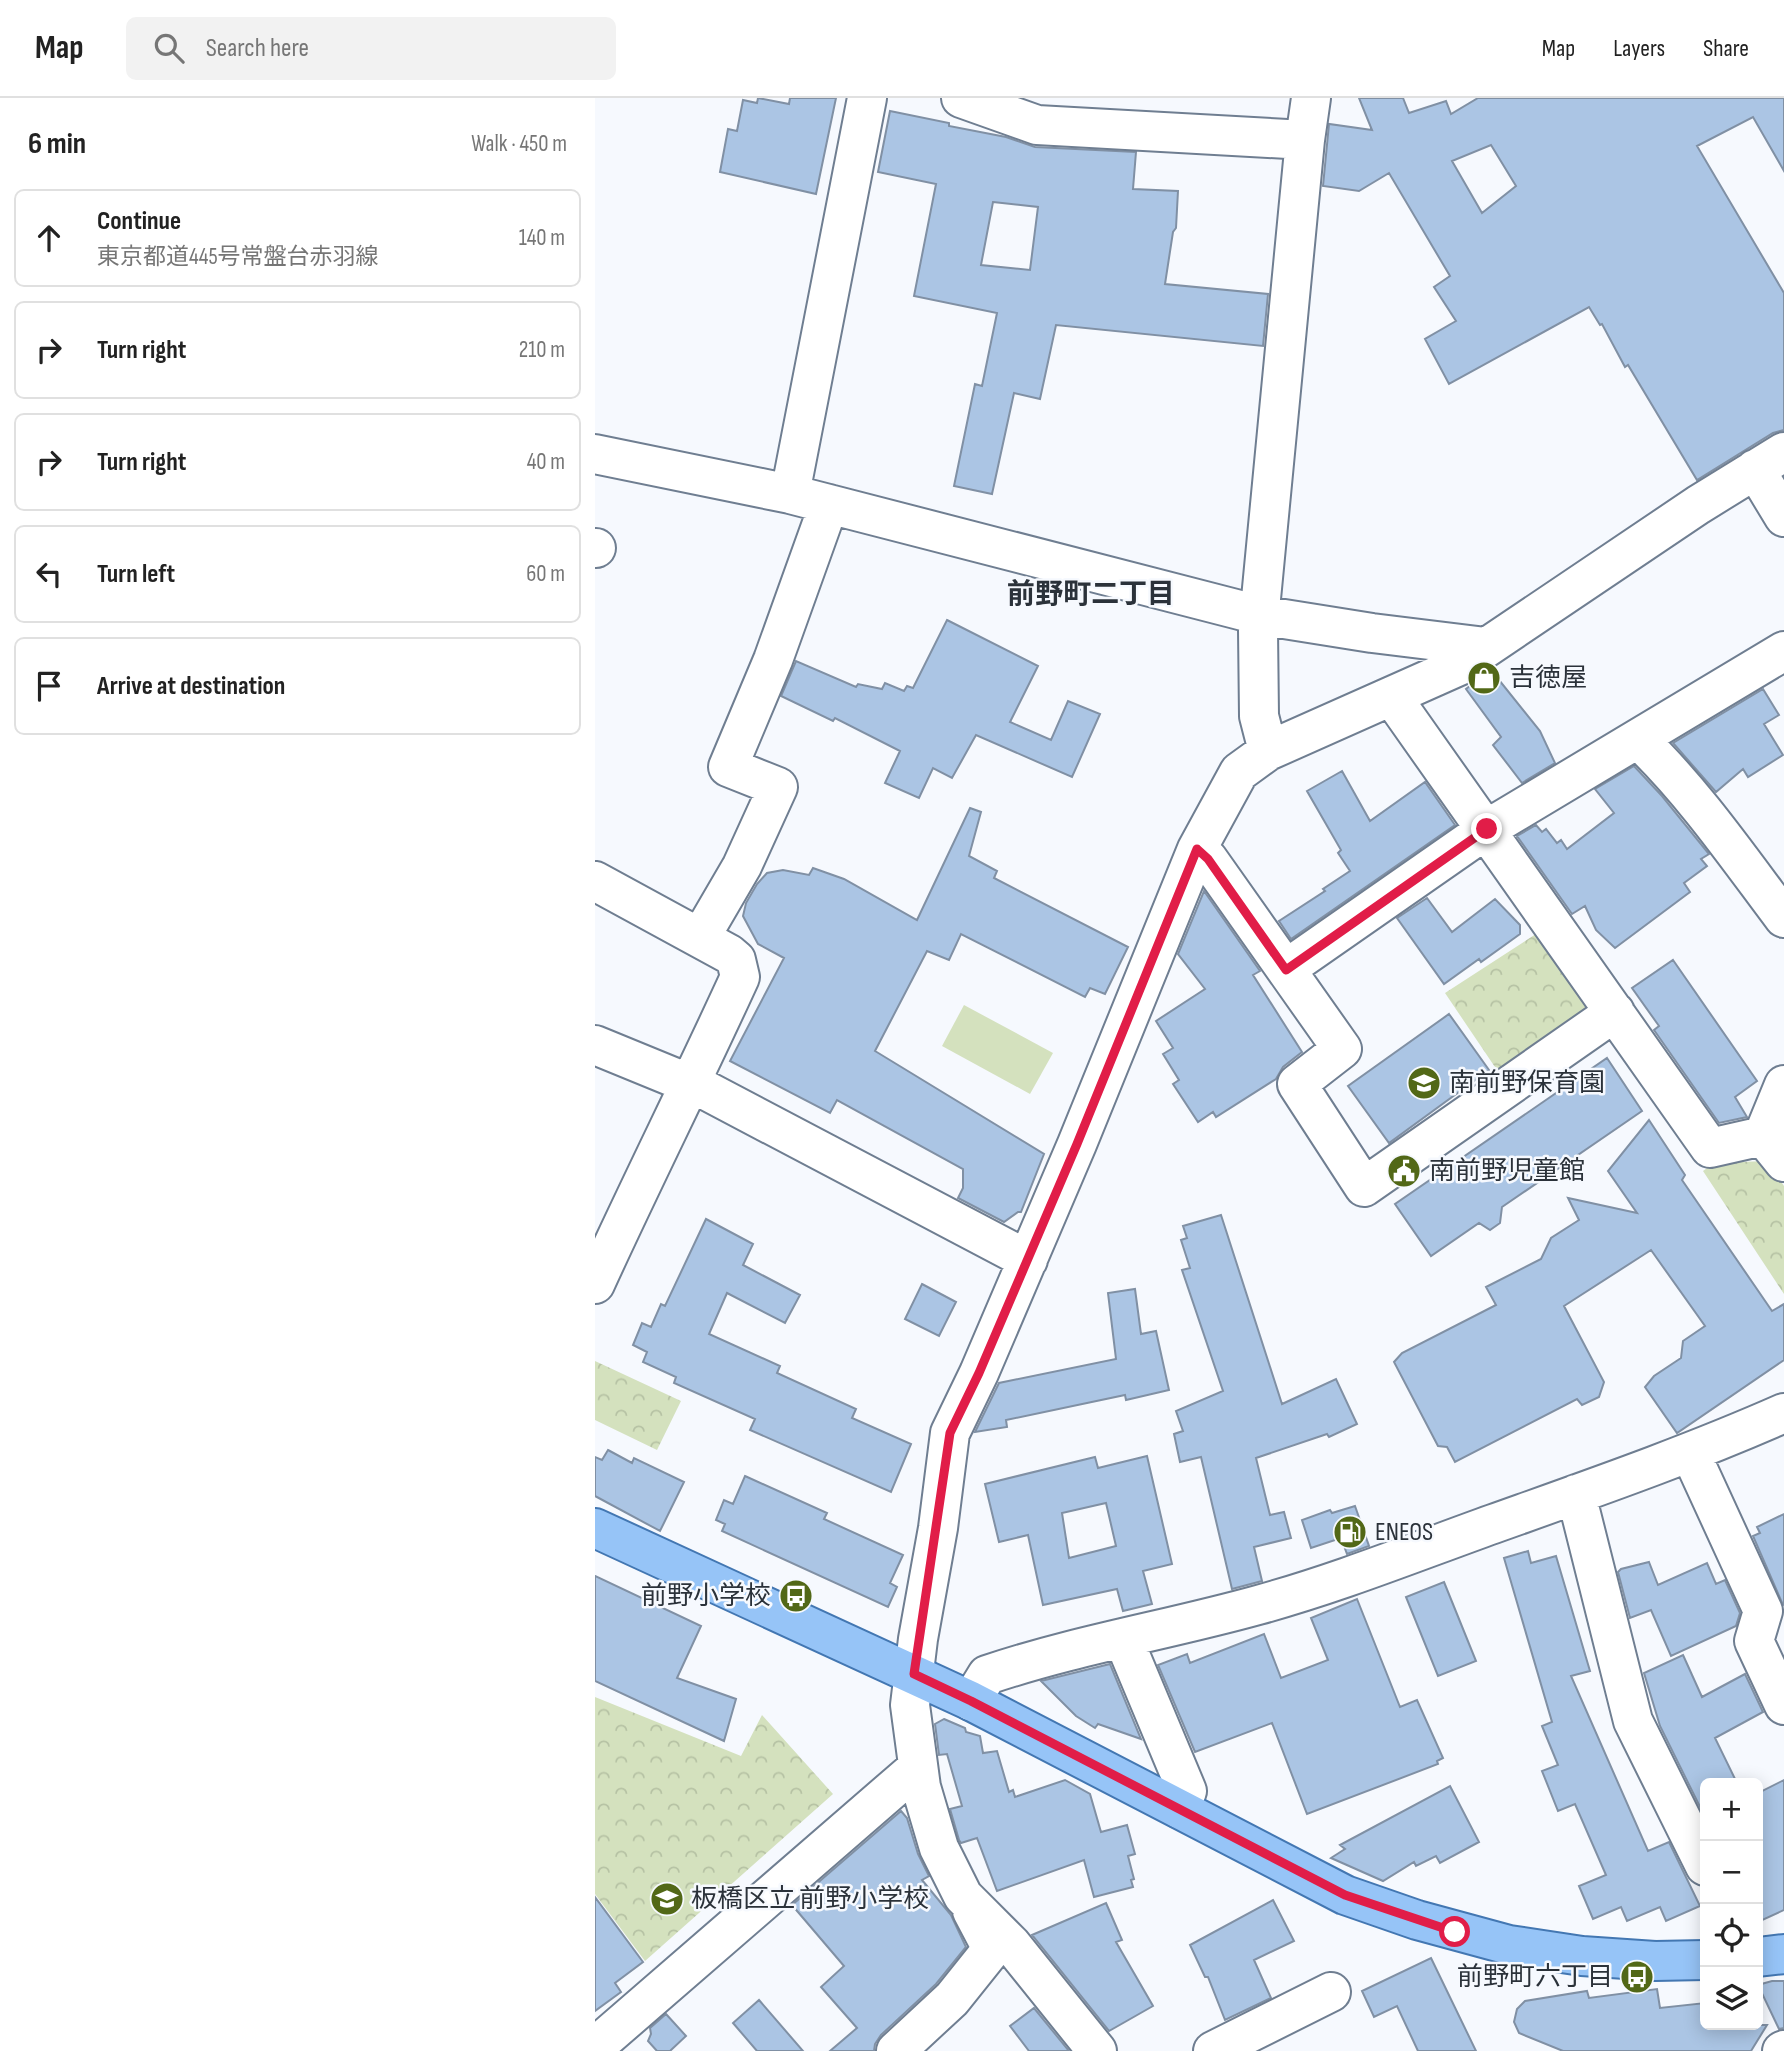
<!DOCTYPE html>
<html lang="en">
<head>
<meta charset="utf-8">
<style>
	:root { --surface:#fff; --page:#f2f2f2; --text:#222; --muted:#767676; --line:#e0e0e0 }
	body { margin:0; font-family:"Sofia Sans Condensed","Noto Sans JP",sans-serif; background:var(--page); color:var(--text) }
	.controls { position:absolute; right:21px; bottom:21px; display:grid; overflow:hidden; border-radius:10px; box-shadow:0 4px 18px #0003 }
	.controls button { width:63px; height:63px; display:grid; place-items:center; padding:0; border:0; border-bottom:2px solid var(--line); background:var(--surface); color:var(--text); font:35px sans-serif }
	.stop { position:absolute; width:21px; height:21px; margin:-16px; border:5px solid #e11d48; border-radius:50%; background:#fff }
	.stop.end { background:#e11d48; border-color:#fff; box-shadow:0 2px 7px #0008 }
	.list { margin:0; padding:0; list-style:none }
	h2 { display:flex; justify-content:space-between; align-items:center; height:91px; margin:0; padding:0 28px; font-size:30px }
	h2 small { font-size:23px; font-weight:400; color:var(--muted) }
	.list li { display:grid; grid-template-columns:46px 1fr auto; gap:21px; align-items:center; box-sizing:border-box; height:98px; margin:0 14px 14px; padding:0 14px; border:2px solid var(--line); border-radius:10px }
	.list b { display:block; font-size:26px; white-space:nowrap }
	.list p { margin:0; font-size:23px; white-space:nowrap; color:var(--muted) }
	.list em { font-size:23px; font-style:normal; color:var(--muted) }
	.icon { flex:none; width:38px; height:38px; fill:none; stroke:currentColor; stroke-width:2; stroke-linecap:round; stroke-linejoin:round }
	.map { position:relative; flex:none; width:1189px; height:1953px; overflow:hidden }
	header { display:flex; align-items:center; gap:42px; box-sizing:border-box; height:98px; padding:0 35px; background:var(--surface); border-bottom:2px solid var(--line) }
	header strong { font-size:33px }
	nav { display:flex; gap:38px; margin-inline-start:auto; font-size:24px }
	.search { width:490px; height:63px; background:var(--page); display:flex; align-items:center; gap:18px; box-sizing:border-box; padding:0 24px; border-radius:10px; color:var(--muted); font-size:26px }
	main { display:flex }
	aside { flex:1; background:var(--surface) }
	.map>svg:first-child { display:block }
	.grass { fill:#d4e1be }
	.forest { fill:url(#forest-crowns) }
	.building { fill:#abc5e4; stroke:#8090a4; stroke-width:2; fill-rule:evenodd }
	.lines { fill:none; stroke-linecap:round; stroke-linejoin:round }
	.minor-casing { stroke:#6f7e91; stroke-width:42 }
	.major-casing { stroke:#4377b2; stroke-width:42 }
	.minor { stroke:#fff; stroke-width:38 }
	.major { stroke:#96c4f7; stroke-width:38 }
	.route { stroke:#e11d48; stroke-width:9 }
	.labels { text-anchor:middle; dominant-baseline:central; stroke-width:5; stroke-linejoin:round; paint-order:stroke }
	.poi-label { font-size:26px; fill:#2b323a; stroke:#f6f9fe; text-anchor:start }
	.neighbourhood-label { font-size:28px; font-weight:bold; fill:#2b323a; stroke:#f6f9fe }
</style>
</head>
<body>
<header>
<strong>Map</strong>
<div class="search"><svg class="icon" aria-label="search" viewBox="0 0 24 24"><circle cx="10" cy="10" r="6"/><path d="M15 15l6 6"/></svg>Search here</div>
<nav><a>Map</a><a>Layers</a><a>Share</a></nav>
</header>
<main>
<aside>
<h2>6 min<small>Walk · 450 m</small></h2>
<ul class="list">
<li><svg class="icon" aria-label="ahead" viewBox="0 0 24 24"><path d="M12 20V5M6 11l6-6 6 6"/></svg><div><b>Continue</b><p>東京都道445号常盤台赤羽線</p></div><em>140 m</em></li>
<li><svg class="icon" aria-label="right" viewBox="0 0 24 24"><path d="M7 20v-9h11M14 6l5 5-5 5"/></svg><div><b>Turn right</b></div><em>210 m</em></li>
<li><svg class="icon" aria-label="right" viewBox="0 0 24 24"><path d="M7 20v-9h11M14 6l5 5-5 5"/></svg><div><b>Turn right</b></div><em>40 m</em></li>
<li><svg class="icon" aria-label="left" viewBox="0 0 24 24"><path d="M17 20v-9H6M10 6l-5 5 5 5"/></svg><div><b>Turn left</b></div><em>60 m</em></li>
<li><svg class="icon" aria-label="arrive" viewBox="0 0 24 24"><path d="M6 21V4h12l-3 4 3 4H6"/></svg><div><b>Arrive at destination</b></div></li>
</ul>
</aside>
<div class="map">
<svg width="1189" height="1953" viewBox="0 0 1189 1953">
	<defs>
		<pattern id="forest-crowns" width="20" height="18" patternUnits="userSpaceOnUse" patternTransform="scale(1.75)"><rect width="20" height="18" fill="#d4e1be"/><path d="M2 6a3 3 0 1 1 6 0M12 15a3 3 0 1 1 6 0" fill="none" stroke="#b6c2a4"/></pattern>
	</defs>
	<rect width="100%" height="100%" fill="#f6f9fe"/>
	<path class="grass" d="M369,907L458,955L435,996L347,948Z"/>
	<path class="forest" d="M947,832L998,907L906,978L850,895Z
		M1172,1063L1189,1088V1196L1108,1073L1119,1065Z
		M0,1263L86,1303L62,1352L0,1322Z
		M0,1599L146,1658L167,1617L238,1696L50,1863L0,1796Z"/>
	<path class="building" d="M163,0L194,6L195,0H241L221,96L125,74L133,31L142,33L148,2L162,5Z
		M764,0H808L814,15L851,3L856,16L883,0H1189V73L1158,19L1102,48L1189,195V332L1178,335L1102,382L1033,267L1030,269L1007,226L1005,227L994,209L854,286L830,241L861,223L839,189L855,178L794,75L764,93L728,88L734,26L777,32ZM896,47L921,88L887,115L857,63Z
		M295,13L354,25V28L411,39L440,49L541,54L538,91L583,93L581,130L578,134L570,186L673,196L668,248L461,227L445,301L419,295L397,396L359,388L380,286L387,288L402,215L319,198L341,86L283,74ZM398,104L443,109L435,172L386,167Z
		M352,522L443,568L415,624L456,642L473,603L505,616L477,679L381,637L357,680L338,670L324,700L290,685L305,653L240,620L238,623L186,598L201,563L261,589L263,586L287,591L290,585L309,593L312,588L318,590Z
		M896,572L945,633L960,665L927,685L898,647L906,639L871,591Z
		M1168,591L1184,617L1169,626L1188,657L1153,679L1148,671L1121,694L1078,645Z
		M1039,668L1067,698L1114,756L1106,761L1112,768L1089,785L1095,794L1020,850L1001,832L990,808L977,816L922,738L941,727L947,734L951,731L962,745L966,742L972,751L1019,715L1000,691Z
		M747,673L775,723L830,684L860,727L696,841L684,823L730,793L728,791L755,773L743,755L746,752L712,693Z
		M375,710L386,714L374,758L402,773L399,780L533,849L510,896L495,890L490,899L366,836L354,862L332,853L280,953L449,1056L426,1114H423L409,1124L363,1100L368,1090V1071L242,1002L235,1015L135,963L189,860L163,846L148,818L151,805L162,786L172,775L188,772L214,777L218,770L249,781L322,822Z
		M609,793L665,873L658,877L707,954L688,969L681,981L621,1019L618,1014L603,1024L578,986L584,982L568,956L578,950L561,923L610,891L583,856Z
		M832,800L857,834L900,801L925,827V836L886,864L884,861L849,886L802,820Z
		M1078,862L1162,983L1140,999L1152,1019L1124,1025L1059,932L1064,928L1037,890Z
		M854,916L894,972L794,1045L753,988Z
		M1012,960L1047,1013L907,1109L905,1125L895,1132L884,1125L836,1158L800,1106Z
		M1054,1022L1090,1077L1087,1082L1177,1213L1189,1206V1262L1082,1335L1050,1289L1059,1278L1086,1260L1088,1243L1110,1228L1056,1152L969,1208L1009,1284L1004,1299L987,1307L982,1301L860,1364L852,1349L843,1348L799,1264L807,1255L901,1207L891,1189L946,1161L956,1140L984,1122L973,1100L1042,1115L1013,1073Z
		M626,1117L687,1306L741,1281L762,1326L734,1339L732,1336L661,1360L675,1417L689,1414L696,1440L659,1449L667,1483L637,1491L606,1359L585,1364L579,1336L588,1333L581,1313L628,1293L587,1172L595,1170L586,1142L592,1140L588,1128Z
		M111,1121L158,1146L148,1167L205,1197L190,1225L132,1195L114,1236L185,1268L182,1275L261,1311L257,1320L316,1346L296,1394L155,1332L160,1321L79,1285L81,1279L48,1264L52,1254L38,1247L47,1225L56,1229L66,1206L70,1208Z
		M327,1186L361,1204L344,1238L310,1221Z
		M540,1191L546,1236L561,1233L574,1292L531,1302L530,1297L411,1322L412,1329L380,1334L404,1285L521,1261L513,1195Z
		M13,1352L37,1365L39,1360L89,1384L65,1433L0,1398V1359L7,1362Z
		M552,1358L577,1466L548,1473L557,1506L528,1513L522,1491L448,1507L433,1437L404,1444L390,1386L500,1359L503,1370ZM511,1405L521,1448L474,1460L467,1415Z
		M150,1378L232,1415L229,1421L308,1457L295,1485L302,1489L293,1509L127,1433L130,1426L121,1422L129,1402L138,1406Z
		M760,1408L774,1448L752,1456L746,1440L716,1450L707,1422L735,1412L737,1415Z
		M1189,1416V1506L1188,1507L1158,1438L1165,1435L1162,1429Z
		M933,1453L936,1465L961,1458L995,1573L976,1578L1053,1753L1074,1744L1105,1808L1071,1823L1065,1809L1032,1823L1026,1809L998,1821L984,1788L1011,1777L980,1706L963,1713L947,1673L963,1667L947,1628L957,1624L909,1460Z
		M1054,1464L1063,1487L1112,1465L1121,1486L1130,1482L1145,1515L1141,1528L1076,1558L1056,1512L1035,1520L1023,1474L1026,1471Z
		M0,1478L106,1528L82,1580L141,1601L129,1643L0,1583Z
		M849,1484L881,1563L843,1578L811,1499Z
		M762,1501L805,1609L822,1602L848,1660L842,1663L843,1666L712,1716L677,1625L600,1654L563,1567L592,1556L595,1565L669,1536L686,1580L733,1562L716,1520Z
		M1088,1557L1107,1599L1150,1576L1168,1614L1120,1640L1142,1685H1110V1719L1065,1628L1049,1575Z
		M515,1566L546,1641L503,1626L500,1630L481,1618L446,1583Z
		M349,1621L370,1630L371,1634L385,1638L388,1655L402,1653L414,1694L418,1692L420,1699L470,1682L495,1696L506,1734L532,1727L540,1756L533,1758L539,1781L536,1782L538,1789L499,1799L489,1762L402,1793L382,1740L366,1745L364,1742L355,1711L367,1708L352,1656L344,1657L340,1626Z
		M1189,1682V1812L1163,1824V1695Z
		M855,1688L884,1744L845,1765L841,1758L821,1768L819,1764L788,1783L736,1760L750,1751L745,1747Z
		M306,1713L312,1720L323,1756L334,1778L327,1782L356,1817L371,1849L341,1886L286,1937L280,1946L279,1953H235L262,1930L226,1889L249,1868L197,1807Z
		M0,1799L48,1864L20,1885L26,1894L0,1913Z
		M678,1802L699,1843L659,1862L676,1900L630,1922L613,1879H610L595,1847Z
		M511,1805L527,1842L521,1844L558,1908L514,1933L437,1837Z
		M836,1860L881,1953H823L802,1908L779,1919L767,1893Z
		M1177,1883H1189V1930L1184,1931L1163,1887Z
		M1062,1891L1065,1910L1110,1905V1927H1172L1156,1953H968L924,1935L919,1924L922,1911L930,1903L992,1893L994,1900Z
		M164,1902L208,1953H162L138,1925Z
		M439,1910L474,1953H434L415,1928Z
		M71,1916L91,1938L75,1953H62L53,1943L56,1936L55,1930Z"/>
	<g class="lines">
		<defs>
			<path id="minor" d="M366,0L442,27L710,42
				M0,356L195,396L664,517L777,535L891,549
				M1160,371L1189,419
				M195,396L272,0
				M0,450H1
				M797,599L1115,1050L1168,1038
				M1044,642C1099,695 1143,759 1189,820
				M673,653L664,618L663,532L710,42L716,0
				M602,751L613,761L747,951L702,986L769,1089L1020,914
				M0,783L134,856L141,862L145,879C98,982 47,1083 0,1186
				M105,840L147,768L183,689L133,669L178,562L234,406
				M691,871L892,731L1189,553
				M0,947L83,981L97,985L433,1162
				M1189,987L1168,1038L1189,1064
				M1095,1354L1168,1513L1159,1543L1189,1607
				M981,1396L1038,1623L1110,1768
				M528,1540L592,1693L585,1711
				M376,1603L392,1577C481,1547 573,1532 663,1507C743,1485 820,1454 898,1426C996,1391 1094,1357 1189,1315
				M0,1949L322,1670
				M301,1953L357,1901L397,1851L377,1813
				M502,1953L416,1846L368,1798L344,1750L326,1689L315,1607L323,1541L343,1430L355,1335L384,1275L482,1046L602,751L644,674L673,653L864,568L1103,407L1189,354
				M618,1953L736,1894
				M1187,1953L1189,1952"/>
			<path id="major" d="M0,1430L376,1603L750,1797L822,1822L914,1847L987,1858L1060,1863L1110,1862
				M1163,1859L1189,1856"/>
		</defs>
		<use href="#minor" class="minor-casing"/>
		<use href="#major" class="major-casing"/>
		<use href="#minor" class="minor"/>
		<use href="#major" class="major"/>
	</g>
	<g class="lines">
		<path class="route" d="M860,1834L750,1797L376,1603L319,1576L355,1335L384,1275L482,1046L602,751L613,761L691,872L892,731"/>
	</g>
	<defs>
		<symbol id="shop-disc" viewBox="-11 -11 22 22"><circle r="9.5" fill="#526817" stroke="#f6f9fe"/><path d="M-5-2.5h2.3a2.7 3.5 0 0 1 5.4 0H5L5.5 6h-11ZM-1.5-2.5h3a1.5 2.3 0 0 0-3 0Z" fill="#fff"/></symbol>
		<symbol id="school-disc" viewBox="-11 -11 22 22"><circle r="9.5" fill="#526817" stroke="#f6f9fe"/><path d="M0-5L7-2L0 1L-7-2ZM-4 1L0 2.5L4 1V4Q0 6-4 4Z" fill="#fff"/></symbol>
		<symbol id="civic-disc" viewBox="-11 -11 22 22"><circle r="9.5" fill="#526817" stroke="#f6f9fe"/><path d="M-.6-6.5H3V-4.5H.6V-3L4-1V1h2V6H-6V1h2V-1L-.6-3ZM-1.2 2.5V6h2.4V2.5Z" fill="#fff"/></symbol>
		<symbol id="fuel-disc" viewBox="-11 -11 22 22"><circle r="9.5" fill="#526817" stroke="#f6f9fe"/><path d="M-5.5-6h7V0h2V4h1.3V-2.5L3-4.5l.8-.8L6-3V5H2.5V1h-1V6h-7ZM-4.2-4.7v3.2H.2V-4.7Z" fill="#fff"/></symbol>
		<symbol id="bus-disc" viewBox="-11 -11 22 22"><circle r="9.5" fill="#526817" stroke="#f6f9fe"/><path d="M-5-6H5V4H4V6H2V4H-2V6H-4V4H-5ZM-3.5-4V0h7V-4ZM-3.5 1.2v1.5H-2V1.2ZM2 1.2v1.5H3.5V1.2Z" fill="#fff"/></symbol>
	</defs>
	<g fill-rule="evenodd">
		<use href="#shop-disc" x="870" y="561" width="38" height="38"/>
		<use href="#school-disc" x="810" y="966" width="38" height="38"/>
		<use href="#civic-disc" x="790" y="1054" width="38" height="38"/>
		<use href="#fuel-disc" x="736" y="1415" width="38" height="38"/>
		<use href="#bus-disc" x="182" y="1479" width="38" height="38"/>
		<use href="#school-disc" x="53" y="1782" width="38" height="38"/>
		<use href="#bus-disc" x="1023" y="1860" width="38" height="38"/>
	</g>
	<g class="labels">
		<g class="poi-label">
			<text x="914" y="580">吉徳屋</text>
			<text x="854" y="985">南前野保育園</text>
			<text x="834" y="1073">南前野児童館</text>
			<text x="780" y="1434">ENEOS</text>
			<text x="176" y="1498" text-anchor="end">前野小学校</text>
			<text x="96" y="1801">板橋区立 前野小学校</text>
			<text x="1018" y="1879" text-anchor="end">前野町六丁目</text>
		</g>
		<g class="neighbourhood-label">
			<text x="496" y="496">前野町二丁目</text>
		</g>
	</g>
</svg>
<div class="controls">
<button>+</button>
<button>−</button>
<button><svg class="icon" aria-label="locate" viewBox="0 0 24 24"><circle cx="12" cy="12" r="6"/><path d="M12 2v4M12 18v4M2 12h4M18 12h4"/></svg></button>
<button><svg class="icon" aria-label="layers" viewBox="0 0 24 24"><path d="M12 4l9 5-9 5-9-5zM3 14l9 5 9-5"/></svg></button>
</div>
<div class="stop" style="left:860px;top:1834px"></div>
<div class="stop end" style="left:892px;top:731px"></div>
</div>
</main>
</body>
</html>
